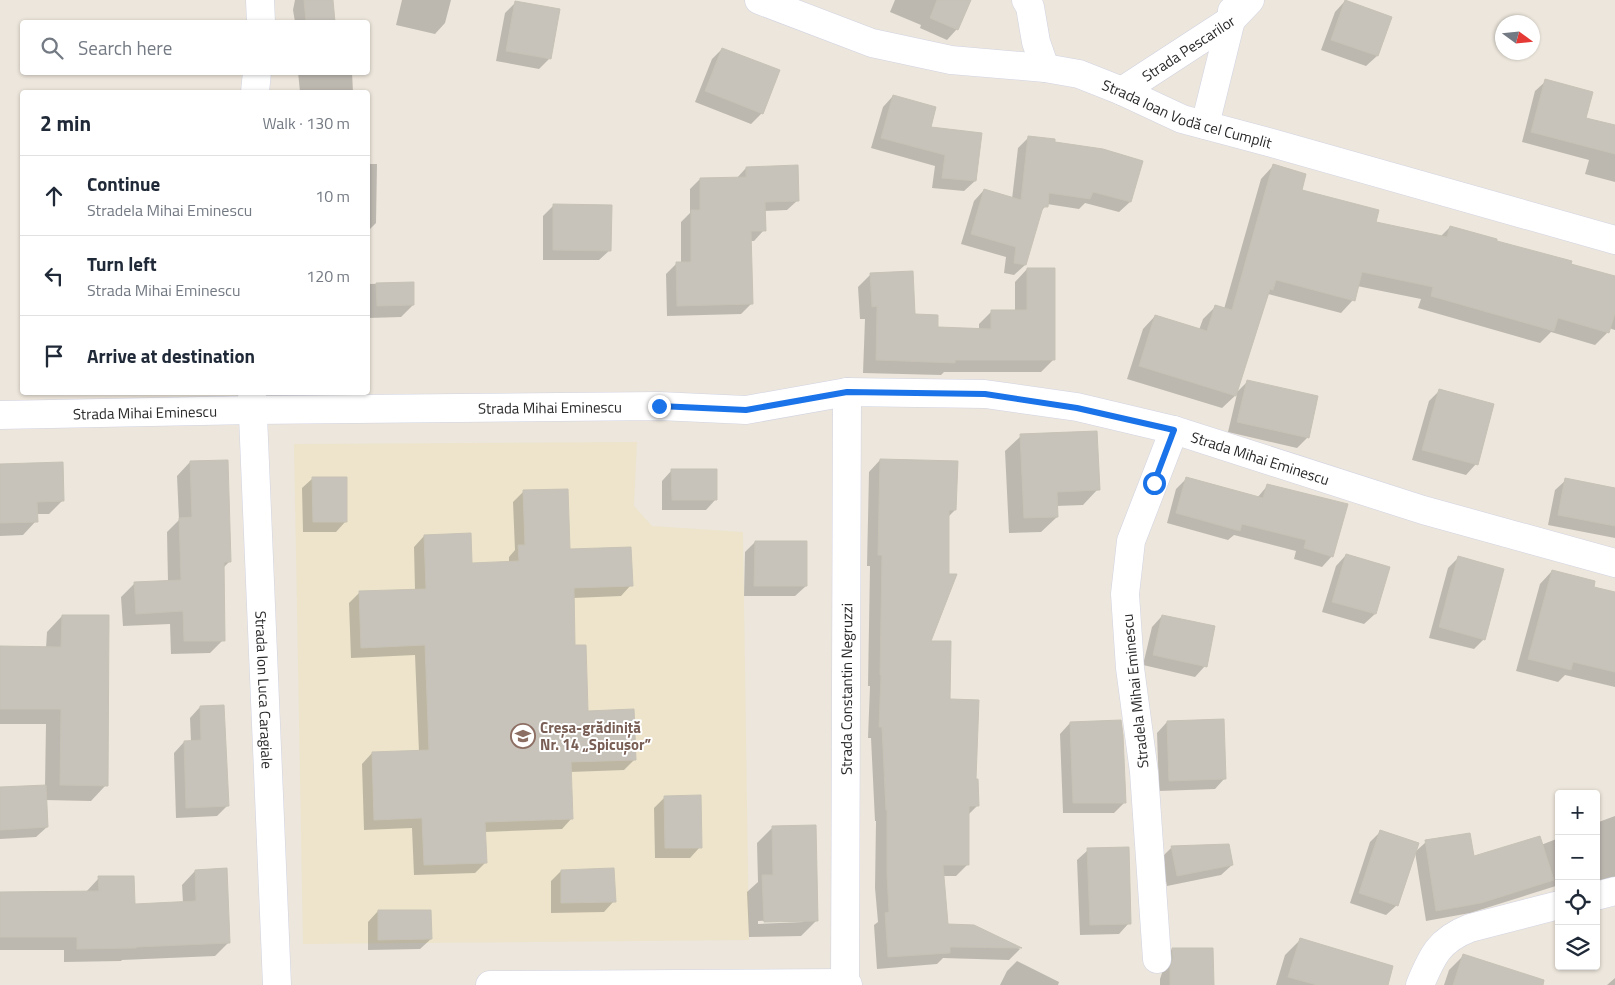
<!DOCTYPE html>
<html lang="en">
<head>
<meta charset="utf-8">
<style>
	:root { --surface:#fff; --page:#f2f2f3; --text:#1f2937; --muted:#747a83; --line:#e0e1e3 }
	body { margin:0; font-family:"Titillium Web",sans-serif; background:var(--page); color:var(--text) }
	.controls { position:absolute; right:15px; bottom:15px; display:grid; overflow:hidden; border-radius:5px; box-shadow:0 1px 4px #0004 }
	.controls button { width:45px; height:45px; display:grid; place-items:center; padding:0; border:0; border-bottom:1px solid var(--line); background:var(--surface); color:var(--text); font:25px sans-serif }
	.compass { position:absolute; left:1495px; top:15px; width:45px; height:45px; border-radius:50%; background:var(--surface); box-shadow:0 1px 4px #0004; rotate:105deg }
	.stop { position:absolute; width:15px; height:15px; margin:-11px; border:4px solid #1a73e8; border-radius:50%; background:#fff }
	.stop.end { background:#1a73e8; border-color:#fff; box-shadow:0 1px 5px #0008 }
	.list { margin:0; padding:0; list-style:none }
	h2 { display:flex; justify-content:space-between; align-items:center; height:65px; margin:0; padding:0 20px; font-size:21px }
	h2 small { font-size:16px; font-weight:400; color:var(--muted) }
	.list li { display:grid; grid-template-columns:32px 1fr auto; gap:15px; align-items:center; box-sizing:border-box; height:80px; padding:0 20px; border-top:1px solid var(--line) }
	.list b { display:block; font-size:19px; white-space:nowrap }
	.list p { margin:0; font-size:16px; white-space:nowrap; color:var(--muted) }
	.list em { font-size:16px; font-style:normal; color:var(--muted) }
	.icon { flex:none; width:28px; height:28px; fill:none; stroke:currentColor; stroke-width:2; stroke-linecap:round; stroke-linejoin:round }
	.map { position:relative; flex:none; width:1615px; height:985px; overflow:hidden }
	.search { position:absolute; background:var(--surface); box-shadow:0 1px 4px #0004; left:20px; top:20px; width:350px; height:55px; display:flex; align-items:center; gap:12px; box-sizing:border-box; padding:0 18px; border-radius:5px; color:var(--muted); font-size:19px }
	.panel { position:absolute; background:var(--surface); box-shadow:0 1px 4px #0004; left:20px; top:90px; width:350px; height:305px; border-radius:5px }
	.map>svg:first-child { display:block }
	.education { fill:#ede4cb }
	.shadow { fill:#0003; fill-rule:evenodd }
	.building { fill:#c7c3bb; stroke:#c7c2b5 }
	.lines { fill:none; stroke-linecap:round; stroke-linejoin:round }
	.minor-casing { stroke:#d1d3e2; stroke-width:29 }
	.minor { stroke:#fff; stroke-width:28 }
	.route { stroke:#1a73e8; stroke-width:6 }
	.labels { text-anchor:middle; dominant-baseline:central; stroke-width:4; stroke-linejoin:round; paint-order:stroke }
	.street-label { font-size:15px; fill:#2a2a2a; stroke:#fff }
	.education-label { font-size:15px; font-weight:bold; fill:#785e54; stroke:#fff; text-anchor:start }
</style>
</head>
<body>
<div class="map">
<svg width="1615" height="985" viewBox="0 0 1615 985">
	<rect width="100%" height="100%" fill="#ece6dc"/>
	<path class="education" d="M637,442L634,506L652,526L743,532L749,940L303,944L294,444Z"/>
	<path class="shadow" d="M295,0H331L334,22H295L293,10Z
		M402,0H451L445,23L435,34L396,25Z
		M895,0H969L957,29L947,40L920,28L921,25L890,12Z
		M1345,1L1390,17L1377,56L1366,66L1321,50L1335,12Z
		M515,3L550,58L539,69L496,61L505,13Z
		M722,49L762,113L751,124L695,102L712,59Z
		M298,72H352L353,92H300Z
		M1546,81L1585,119L1615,126V182L1585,174L1589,160L1522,142L1535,91Z
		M893,96L930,128L975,181L964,191L932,188L935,166L871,148L883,107Z
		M1028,138L1141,162L1130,202L1119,212L1085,203L1079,209L1047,204L1040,213L1025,265L1014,275L1004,273L1006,257L961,244L974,201L984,190L1012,199L1018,148Z
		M368,164H377L376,223L368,231Z
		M1273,166L1300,190L1374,223L1440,237L1450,227L1495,242L1615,277V330L1609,328L1608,332L1595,345L1551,332L1540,343L1418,308L1421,299L1357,286L1353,300L1341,313L1268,294L1236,393L1248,381L1308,437L1297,448L1228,432L1237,394L1222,408L1127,379L1143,329L1155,316L1199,330L1203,319L1216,306L1224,309L1261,179Z
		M746,168L798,200L787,210L764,211V230L754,241H750L752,303L741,314L667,316L666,274L676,264L681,263V222L690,213V189L700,179H736Z
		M554,205L610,250L599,260H543V216Z
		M1027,269L1054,359L1041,372H944L941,375L863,373L865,319H860L858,287L871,274L913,315L937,328L979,329V324L991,312H1015V282Z
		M412,283L413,305L401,317L368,318V284Z
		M1439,391L1476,464L1466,475L1412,460L1429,401Z
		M1021,436L1098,489L1083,505L1056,506L1057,517L1041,532L1009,533L1005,451Z
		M880,460L955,510L948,517L929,642L974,781L977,806L968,815V864L956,876H943L947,926H974L1020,949L1009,960L943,958L937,964L877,969L874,925L878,922L875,888L876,821H875L871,738H868L870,686H868L870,566H867L869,472Z
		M190,462L230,561L223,568V640L210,653L171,654L170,624L123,626L121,597L134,584L168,582L167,532L179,520L177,476Z
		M0,465L63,500L49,514H36V521L23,535L0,536Z
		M672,470L716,499L706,510H662V481Z
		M313,478L346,521L336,532H303L302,488Z
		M1187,478L1257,498L1268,485L1332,556L1322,567L1294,559L1296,551L1234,535L1228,540L1167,523L1176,489Z
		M1566,480L1615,489V538L1548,525L1555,490Z
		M524,491L569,550L631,585L621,596L573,598L574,646L587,712L635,759L624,770L570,772L572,818L562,829L484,832L486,862L475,873L414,875L412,828L364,830L362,764L372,753L419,752L415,655L351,658L349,603L359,593L415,590L414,547L424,536L471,564L509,563V557L515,550L513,502Z
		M755,542L806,586L795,596H744L745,552Z
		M1346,555L1375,614L1364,624L1322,612L1336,566Z
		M1458,558L1484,639L1474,649L1429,638L1448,568Z
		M1552,571L1592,588L1615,593V687L1565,675L1558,682L1516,671L1540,584Z
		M62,616L106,785L91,801L45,800L47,827L36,837L0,839V789L45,786L46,724H0V647L46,648L47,632Z
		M1162,616L1205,666L1195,677L1143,665L1152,627Z
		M200,707L227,806L217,816L176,818L174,753L184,742H191L190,718Z
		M1167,722L1225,778L1215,789L1159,791L1157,733Z
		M1070,723L1124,803L1114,813H1063L1060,734Z
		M665,797L700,847L690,858H655L654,808Z
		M1615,816V878L1596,886V823Z
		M773,827L817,920L801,936L749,937L747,892L758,882L757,843ZM803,920V922L758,924V921Z
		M1380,832L1397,905L1386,915L1350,903L1370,842Z
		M1559,838V885L1470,913L1426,921L1415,852L1426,842L1473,858L1541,845Z
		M1172,847L1232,865L1221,875L1167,886L1161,858Z
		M1088,850L1129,923L1119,934L1080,935L1077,860Z
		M195,871L229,942L215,956L122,960L121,961L64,962V950H0V893H85L99,878L134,905L183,903L182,885Z
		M561,871L614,901L604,912L551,913V881Z
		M378,911L431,939L420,949L368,950V922Z
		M1300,940L1386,985H1276L1285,955Z
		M1172,949L1192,985H1160V979L1163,970L1162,960Z
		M1463,956L1521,985H1444L1449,970Z
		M1017,961L1059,982L1058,985H1000L1007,971Z
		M1615,978V985H1607Z"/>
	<path class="building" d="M304,0H333L335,22H306Z
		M937,0H971L958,30L930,18Z
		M1345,0L1392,17L1378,56L1331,40Z
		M515,1L560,9L551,59L506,51Z
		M722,48L780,70L763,114L705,91Z
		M1545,79L1593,92L1586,118L1615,125V154L1531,132Z
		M893,95L936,107L931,127L982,133L976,181L942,178L945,155L881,138Z
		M1028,136L1055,139V142L1103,149L1143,161L1131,202L1093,192L1090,199L1049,193L1048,207H1043L1026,265L1014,263L1016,247L971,234L984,189L1021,200Z
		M1273,164L1306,174L1302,190L1379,210L1376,222L1447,237L1450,226L1497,239V241L1572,261L1571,264L1615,276V313L1609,333L1558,318L1554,331L1431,296L1433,287L1362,272L1355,301L1276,280L1273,290L1270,289L1236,396L1139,366L1155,315L1207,331L1215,305L1232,310Z
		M798,165L799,201L765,202L766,231H751L753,304L677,306L676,262H691V210H700V178L746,177V167Z
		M553,204L612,205L611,251L553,250Z
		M1027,268H1055V360H955V363L876,360L877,306L872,307L870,273L913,271L915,314L938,315V327L991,329V310H1027Z
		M414,282V305L377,306L376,283Z
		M1247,380L1318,396L1309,438L1237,422Z
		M1439,389L1494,404L1478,465L1422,450Z
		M1097,431L1100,490L1057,492L1058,517L1024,518L1020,434Z
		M880,459L958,461L956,510H949V574H957L931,641H951L950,699L979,700L976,779H978L979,806H969V865H943L948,924L974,925L1022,948L950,947V953L888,957L885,913L889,912L887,875V810H886L882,727H879L881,675H880L882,555H878Z
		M228,460L231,562H224L225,641H184L183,611L136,614L134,582L181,580L179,518L192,517L190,461Z
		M63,462L64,501L37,502L38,522L0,523V464Z
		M671,469H717V500H672Z
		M312,477H347V522H313Z
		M1186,477L1263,498L1267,484L1348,504L1333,557L1304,548L1306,540L1242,524L1240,531L1176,513Z
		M1565,478L1615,488V526L1558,515Z
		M568,489L570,549L631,547L633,586L574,588L575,645H586L588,711L634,709L636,760L571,762L573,819L485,822L487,863L424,865L422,818L374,820L372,752L429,750L425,645L361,648L359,591L426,589L424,535L471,533L472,563L519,561L518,545H525L523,490Z
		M755,541H807V586H754Z
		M1346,554L1390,567L1376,614L1332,602Z
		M1458,556L1504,569L1485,640L1439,627Z
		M1552,570L1595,581L1594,587L1615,592V672L1573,662L1571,670L1528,659Z
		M62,615H109L108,786L60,785L61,709H0V646L61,647Z
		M1162,615L1215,626L1207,667L1153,655Z
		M224,705L229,806L186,808L184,741L201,740L200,706Z
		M1224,719L1226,779L1169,781L1167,721Z
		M1121,720L1123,735L1126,803H1073L1070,722Z
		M46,785L48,827L0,830V787Z
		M701,795L702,848H665L664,796Z
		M816,825L818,921L764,922L762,875H773L772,826Z
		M1380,830L1419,843L1398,906L1359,893Z
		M1470,833L1474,856L1540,836L1554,880L1481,903L1436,911L1425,840Z
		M1229,844L1233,865L1177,876L1171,846Z
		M1129,847L1131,924L1090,925L1087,848Z
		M227,868L230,943L136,947V948L77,949V937H0V892L99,891L98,876H134L135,904L196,901L195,870Z
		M614,868L616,902L561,903V870Z
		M378,910H431L432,939L378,940Z
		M1300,938L1393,966L1388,985H1317L1288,977Z
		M1172,948H1213L1214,985H1170V968L1173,958Z
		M1463,954L1544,980L1543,985H1453Z"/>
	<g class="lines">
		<defs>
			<g id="minor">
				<path d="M260,0L261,22"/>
				<path id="s1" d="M759,0L872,43L951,60L1045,68L1079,74L1122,91L1182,119L1272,143L1615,240"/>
				<path d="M1026,0L1030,7L1036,42L1045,68"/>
				<path id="s2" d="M1122,91L1231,20L1250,0"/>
				<path d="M255,92L257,72"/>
				<path d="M1205,125L1231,20L1232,11"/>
				<path id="s3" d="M252,392L277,985"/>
				<path id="s4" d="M0,415L252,410L659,406L746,410L847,392L985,394L1077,407L1174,430L1423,510L1615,563"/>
				<path d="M1596,896L1615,891"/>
				<path d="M1157,959L1144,772L1130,668L1125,594L1131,541L1174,430"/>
				<path d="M490,985L845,983L848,985"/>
				<path id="s5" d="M845,985L847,392"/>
				<path d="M1420,985C1432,956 1439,940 1470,928L1559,905"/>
			</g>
		</defs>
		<use href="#minor" class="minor-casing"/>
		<use href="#minor" class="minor"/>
	</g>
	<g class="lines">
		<path class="route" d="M659,406L746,410L847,392L985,394L1077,408L1174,430L1154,483"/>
	</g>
	<defs>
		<symbol id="school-ring" viewBox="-11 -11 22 22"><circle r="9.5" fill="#fff" stroke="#8d6e63" stroke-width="1.5"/><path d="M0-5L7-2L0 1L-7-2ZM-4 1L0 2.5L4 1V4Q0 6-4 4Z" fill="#8d6e63"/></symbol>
	</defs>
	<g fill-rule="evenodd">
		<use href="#school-ring" x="509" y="722" width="28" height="28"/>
	</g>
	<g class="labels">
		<g class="street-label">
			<text stroke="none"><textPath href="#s2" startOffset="79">Strada Pescarilor</textPath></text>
			<text stroke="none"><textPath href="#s1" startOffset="446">Strada Ioan Vodă cel Cumplit</textPath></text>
			<text stroke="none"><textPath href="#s4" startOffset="550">Strada Mihai Eminescu</textPath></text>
			<text stroke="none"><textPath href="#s4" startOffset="145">Strada Mihai Eminescu</textPath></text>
			<text stroke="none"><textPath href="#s4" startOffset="1270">Strada Mihai Eminescu</textPath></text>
			<text stroke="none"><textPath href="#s3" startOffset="298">Strada Ion Luca Caragiale</textPath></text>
			<text stroke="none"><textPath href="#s5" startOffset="296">Strada Constantin Negruzzi</textPath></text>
			<text transform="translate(1135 691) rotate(-96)">Stradela Mihai Eminescu</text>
		</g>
		<g class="education-label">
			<text x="540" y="727">Creșa-grădiniță<tspan x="540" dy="17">Nr. 14 „Spicușor”</tspan></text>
		</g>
	</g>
</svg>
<div class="controls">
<button>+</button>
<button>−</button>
<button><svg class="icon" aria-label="locate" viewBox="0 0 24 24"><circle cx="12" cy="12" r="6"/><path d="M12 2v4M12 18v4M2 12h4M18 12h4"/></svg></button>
<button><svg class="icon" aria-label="layers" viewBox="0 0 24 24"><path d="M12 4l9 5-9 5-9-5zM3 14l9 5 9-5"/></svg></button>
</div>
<svg class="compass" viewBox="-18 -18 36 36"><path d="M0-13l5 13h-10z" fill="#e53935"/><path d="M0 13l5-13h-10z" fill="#747a83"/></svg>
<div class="stop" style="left:1154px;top:483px"></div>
<div class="stop end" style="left:659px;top:406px"></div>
<div class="search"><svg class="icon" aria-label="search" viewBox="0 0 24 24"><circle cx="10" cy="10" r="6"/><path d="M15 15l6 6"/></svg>Search here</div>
<section class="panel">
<h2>2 min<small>Walk · 130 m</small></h2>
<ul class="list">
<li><svg class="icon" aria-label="ahead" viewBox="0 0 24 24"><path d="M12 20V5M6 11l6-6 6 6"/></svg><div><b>Continue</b><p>Stradela Mihai Eminescu</p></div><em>10 m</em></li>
<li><svg class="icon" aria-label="left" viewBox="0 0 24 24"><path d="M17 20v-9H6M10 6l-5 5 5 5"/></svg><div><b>Turn left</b><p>Strada Mihai Eminescu</p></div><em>120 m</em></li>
<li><svg class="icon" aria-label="arrive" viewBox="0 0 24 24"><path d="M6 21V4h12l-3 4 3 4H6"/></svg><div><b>Arrive at destination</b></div></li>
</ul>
</section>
</div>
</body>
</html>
